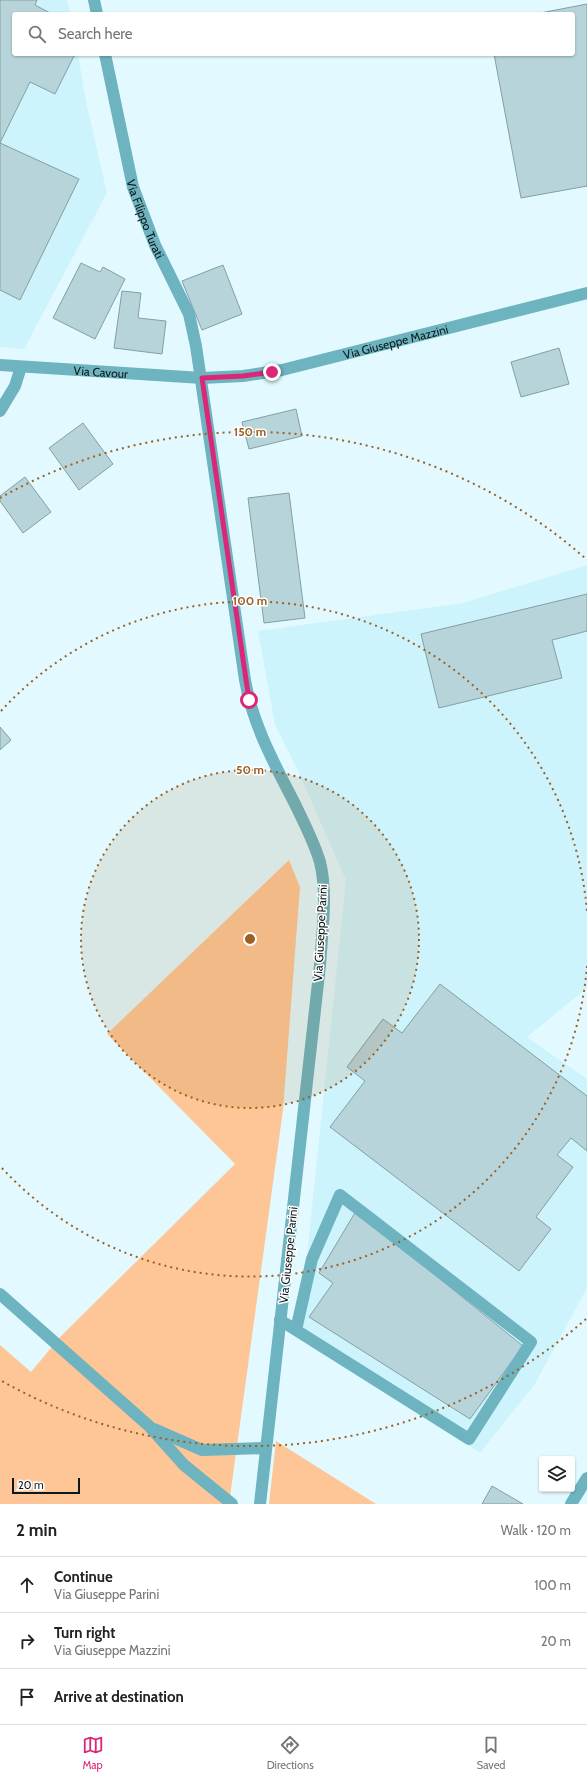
<!DOCTYPE html>
<html lang="en">
<head>
<meta charset="utf-8">
<style>
	:root { --surface:#fff; --page:#f6f6f6; --text:#222; --muted:#767676; --line:#e0e0e0; --accent:#db2777 }
	body { margin:0; font-family:Cabin,sans-serif; background:var(--page); color:var(--text) }
	.controls { position:absolute; right:12px; bottom:12px; display:grid; overflow:hidden; border-radius:4px; box-shadow:0 1px 3px #0004 }
	.controls button { width:36px; height:36px; display:grid; place-items:center; padding:0; border:0; border-bottom:1px solid var(--line); background:var(--surface); color:var(--text); font:20px sans-serif }
	.scale { position:absolute; left:12px; bottom:10px; width:68px; box-sizing:border-box; padding-left:4px; border:2px solid #0d181a; border-top:0; font-size:11px; line-height:14px; white-space:nowrap; color:#0d181a; -webkit-text-stroke:3px #fff; paint-order:stroke }
	.stop { position:absolute; width:12px; height:12px; margin:-9px; border:3px solid #db2777; border-radius:50%; background:#fff }
	.stop.end { background:#db2777; border-color:#fff; box-shadow:0 1px 4px #0008 }
	.list { margin:0; padding:0; list-style:none }
	h2 { display:flex; justify-content:space-between; align-items:center; height:52px; margin:0; padding:0 16px; font-size:17px }
	h2 small { font-size:13px; font-weight:400; color:var(--muted) }
	.list li { display:grid; grid-template-columns:26px 1fr auto; gap:12px; align-items:center; box-sizing:border-box; height:56px; padding:0 16px; border-top:1px solid var(--line) }
	.list b { display:block; font-size:15px; white-space:nowrap }
	.list p { margin:0; font-size:13px; white-space:nowrap; color:var(--muted) }
	.list em { font-size:13px; font-style:normal; color:var(--muted) }
	.icon { flex:none; width:22px; height:22px; fill:none; stroke:currentColor; stroke-width:2; stroke-linecap:round; stroke-linejoin:round }
	.map { position:relative; flex:none; width:587px; height:1504px; overflow:hidden }
	.search { position:absolute; background:var(--surface); box-shadow:0 1px 3px #0004; left:12px; right:12px; top:12px; height:44px; display:flex; align-items:center; gap:10px; box-sizing:border-box; padding:0 14px; border-radius:4px; color:var(--muted); font-size:15px }
	.sheet { height:220px; background:var(--surface) }
	nav { display:flex; justify-content:space-around; align-items:center; box-sizing:border-box; height:56px; border-top:1px solid var(--line); background:var(--surface); font-size:11px; color:var(--muted) }
	nav a { display:grid; justify-items:center; gap:2px }
	nav .on { color:var(--accent) }
	.map>svg:first-child { display:block }
	.built { fill:#cdf4fc }
	.green { fill:#fec696 }
	.building { fill:#b7d4da; stroke:#839fa4 }
	.lines { fill:none; stroke-linecap:round; stroke-linejoin:round }
	.service { stroke:#6db3c0; stroke-width:12 }
	.minor { stroke:#6db3c0; stroke-width:12 }
	.tertiary { stroke:#6db3c0; stroke-width:12 }
	.route { stroke:#db2777; stroke-width:5 }
	.ring { fill:none; stroke:#9c6023; stroke-width:2; stroke-dasharray:2 4 }
	.labels { text-anchor:middle; dominant-baseline:central; stroke-width:3; stroke-linejoin:round; paint-order:stroke }
	.street-label { font-size:12px; fill:#0d181a; stroke:#fff }
	.centre { fill:#9c6023; stroke:#fff; stroke-width:2 }
	.ring-label { font-size:12px; text-anchor:middle; font-weight:bold; fill:#9c6023; stroke:#fff; stroke-width:3; stroke-linejoin:round; paint-order:stroke }
</style>
</head>
<body>
<div class="map">
<svg width="587" height="1504" viewBox="0 0 587 1504">
	<rect width="100%" height="100%" fill="#e2faff"/>
	<path class="built" d="M0,0H67L70,14H14V54H78L86,101L107,193L24,349L0,347Z
		M587,565V988L527,1037L587,1079V1288L535,1384L480,1453L299,1332L346,880L298,771L275,725L258,631L463,603Z"/>
	<path class="green" d="M289,860L300,887L283,1110L229,1504H0V1345L31,1372L61,1336L235,1164L107,1034Z
		M276,1441L376,1504H269Z"/>
	<path class="building" d="M0,0H37L35,5L52,14H14V54H75L55,94L30,82L0,143L79,179L20,300L0,290Z
		M587,4V186L521,198L494,54H573V14H535Z
		M81,263L100,272L103,267L125,279L95,339L53,318Z
		M223,265L242,314L202,330L182,281Z
		M122,291L141,293L138,318L166,321L162,354L114,348Z
		M559,348L569,384L521,397L511,362Z
		M296,409L302,436L249,449L242,422Z
		M83,423L113,464L79,490L49,448Z
		M25,477L51,512L23,533L0,501V496Z
		M289,493L305,618L264,623L248,498Z
		M587,594V631L552,640L562,678L439,708L421,634Z
		M0,727L11,740L0,750Z
		M440,984L587,1096V1151L571,1138L557,1155L573,1167L536,1217L551,1229L519,1271L330,1127L365,1081L347,1067L383,1019L402,1033Z
		M356,1211L523,1346L470,1419L309,1317L333,1283L319,1273Z
		M492,1486L523,1504H482Z"/>
	<g class="lines">
		<path class="service" d="M280,1320L469,1439L531,1342L340,1195L312,1259L296,1330"/>
		<g class="minor">
			<path d="M94,0L97,14"/>
			<path id="s1" d="M105,54L133,187L155,245L189,314L196,346L245,680C253,726 275,765 296,806C305,825 314,842 320,862C328,895 322,931 320,965L260,1504"/>
			<path d="M0,411L15,386L21,367"/>
			<path d="M0,1294L149,1426L184,1465L232,1504"/>
			<path d="M154,1429L202,1450L266,1448"/>
			<path d="M571,1504L587,1478"/>
		</g>
		<path class="tertiary" id="s2" d="M0,365L202,378L243,376L282,370L587,293"/>
	</g>
	<g class="lines">
		<path class="route" d="M249,700L202,378L243,376L272,372"/>
	</g>
	<circle cx="250" cy="939" r="169" fill="#9c6023" fill-opacity=".12"/>
	<g class="ring">
		<circle cx="250" cy="939" r="169"/>
		<path d="M587 966A338 338 0 0 1 1 1167M1 711A338 338 0 0 1 587 912"/>
		<path d="M586 1319A507 507 0 0 1 0 1380M0 498A507 507 0 0 1 586 559"/>
	</g>
	<g class="labels">
		<g class="street-label">
			<text stroke="none"><textPath href="#s1" startOffset="170">Via Filippo Turati</textPath></text>
			<text stroke="none"><textPath href="#s2" startOffset="400">Via Giuseppe Mazzini</textPath></text>
			<text stroke="none"><textPath href="#s2" startOffset="101">Via Cavour</textPath></text>
			<text transform="translate(320 933) rotate(-87)">Via Giuseppe Parini</text>
			<text transform="translate(288 1255) rotate(-84)">Via Giuseppe Parini</text>
		</g>
	</g>
	<circle cx="250" cy="939" r="6" class="centre"/>
	<g class="ring-label">
		<text x="250" y="436">150 m</text>
		<text x="250" y="605">100 m</text>
		<text x="250" y="774">50 m</text>
	</g>
</svg>
<div class="controls">
<button><svg class="icon" aria-label="layers" viewBox="0 0 24 24"><path d="M12 4l9 5-9 5-9-5zM3 14l9 5 9-5"/></svg></button>
</div>
<div class="scale">20 m</div>
<div class="stop" style="left:249px;top:700px"></div>
<div class="stop end" style="left:272px;top:372px"></div>
<div class="search"><svg class="icon" aria-label="search" viewBox="0 0 24 24"><circle cx="10" cy="10" r="6"/><path d="M15 15l6 6"/></svg>Search here</div>
</div>
<section class="sheet">
<h2>2 min<small>Walk · 120 m</small></h2>
<ul class="list">
<li><svg class="icon" aria-label="ahead" viewBox="0 0 24 24"><path d="M12 20V5M6 11l6-6 6 6"/></svg><div><b>Continue</b><p>Via Giuseppe Parini</p></div><em>100 m</em></li>
<li><svg class="icon" aria-label="right" viewBox="0 0 24 24"><path d="M7 20v-9h11M14 6l5 5-5 5"/></svg><div><b>Turn right</b><p>Via Giuseppe Mazzini</p></div><em>20 m</em></li>
<li><svg class="icon" aria-label="arrive" viewBox="0 0 24 24"><path d="M6 21V4h12l-3 4 3 4H6"/></svg><div><b>Arrive at destination</b></div></li>
</ul>
</section>
<nav>
<a class="on"><svg class="icon" aria-label="map" viewBox="0 0 24 24"><path d="M3 6l6-2 6 2 6-2v14l-6 2-6-2-6 2zM9 4v14M15 6v14"/></svg>Map</a>
<a><svg class="icon" aria-label="directions" viewBox="0 0 24 24"><path d="M12 3l9 9-9 9-9-9zM9 14v-3h6M13 9l2 2-2 2"/></svg>Directions</a>
<a><svg class="icon" aria-label="saved" viewBox="0 0 24 24"><path d="M7 4h10v16l-5-4-5 4z"/></svg>Saved</a>
</nav>
</body>
</html>
